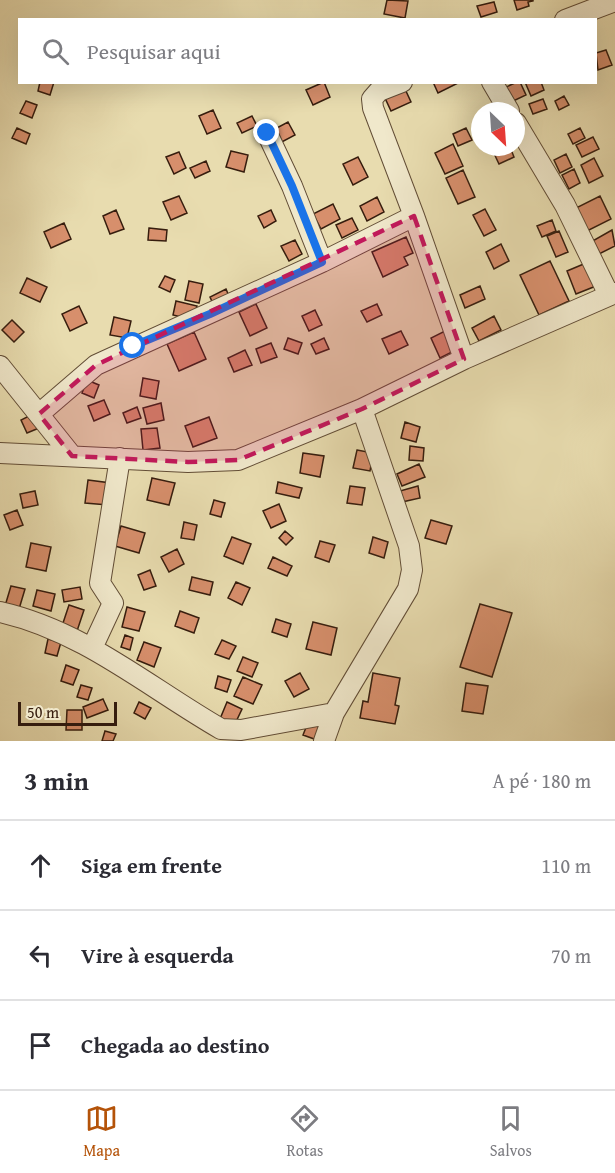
<!DOCTYPE html>
<html lang="pt">
<head>
<meta charset="utf-8">
<style>
	:root { --surface:#fff; --page:#f7f7f7; --text:#2b2b33; --muted:#7c7c81; --line:#e1e1e2; --accent:#b45309 }
	body { margin:0; font-family:"Gentium Book Plus",serif; background:var(--page); color:var(--text) }
	.compass { position:absolute; left:471px; top:102px; width:54px; height:54px; border-radius:50%; background:var(--surface); box-shadow:0 6px 24px #0002; rotate:155deg }
	.scale { position:absolute; left:18px; bottom:15px; width:99px; box-sizing:border-box; padding-left:6px; border:3px solid #361d0e; border-top:0; font-size:16px; line-height:21px; white-space:nowrap; color:#361d0e; -webkit-text-stroke:4px #f0e8cb; paint-order:stroke }
	.stop { position:absolute; width:18px; height:18px; margin:-14px; border:4px solid #1a73e8; border-radius:50%; background:#fff }
	.stop.end { background:#1a73e8; border-color:#fff; box-shadow:0 2px 6px #0008 }
	.list { margin:0; padding:0; list-style:none }
	h2 { display:flex; justify-content:space-between; align-items:center; height:78px; margin:0; padding:0 24px; font-size:26px }
	h2 small { font-size:20px; font-weight:400; color:var(--muted) }
	.list li { display:grid; grid-template-columns:39px 1fr auto; gap:18px; align-items:center; box-sizing:border-box; height:90px; padding:0 24px; border-top:2px solid var(--line) }
	.list b { display:block; font-size:22px; white-space:nowrap }
	.list em { font-size:20px; font-style:normal; color:var(--muted) }
	.icon { flex:none; width:33px; height:33px; fill:none; stroke:currentColor; stroke-width:2; stroke-linecap:round; stroke-linejoin:round }
	.map { position:relative; flex:none; width:615px; height:741px; overflow:hidden }
	.search { position:absolute; background:var(--surface); box-shadow:0 6px 24px #0002; left:18px; right:18px; top:18px; height:66px; display:flex; align-items:center; gap:15px; box-sizing:border-box; padding:0 21px; border-radius:0px; color:var(--muted); font-size:22px }
	.sheet { height:348px; background:var(--surface) }
	nav { display:flex; justify-content:space-around; align-items:center; box-sizing:border-box; height:84px; border-top:2px solid var(--line); background:var(--surface); font-size:16px; color:var(--muted) }
	nav a { display:grid; justify-items:center; gap:3px }
	nav .on { color:var(--accent) }
	.map>svg:first-child { display:block }
	.building { fill:#d78f6c; stroke:#361d0e; stroke-width:1.5 }
	.lines { fill:none; stroke-linecap:round; stroke-linejoin:round }
	.minor-casing { stroke:#624d36; stroke-width:22 }
	.minor { stroke:#f0e8cb; stroke-width:20 }
	.route { stroke:#1a73e8; stroke-width:8 }
	.marked { fill:#c2185b; fill-opacity:0.2; stroke:#c2185b; stroke-width:4.5; stroke-dasharray:12 8; stroke-linejoin:round }
</style>
</head>
<body>
<div class="map">
<svg width="615" height="741" viewBox="0 0 615 741">
	<rect width="100%" height="100%" fill="#e8dcaf"/>
	<filter id="stains"><feTurbulence type="fractalNoise" baseFrequency=".00333" numOctaves="4"/><feColorMatrix values="0 0 0 0 .2 0 0 0 0 .09 0 0 0 0 .02 0 0 0 .5 -.17"/></filter>
	<radialGradient id="worn" r=".72"><stop offset=".6" stop-color="#630" stop-opacity="0"/><stop offset="1" stop-color="#630" stop-opacity=".3"/></radialGradient>
	<path class="building" d="M387,0L408,1L405,18L384,14Z
		M514,0H533V1L528,2L529,6L517,10Z
		M494,2L497,12L481,17L477,6Z
		M606,50L612,65L598,70L596,53Z
		M40,82H54L50,95L38,91Z
		M324,82L330,97L313,105L306,90Z
		M433,82H460L438,93Z
		M517,82H520L526,95L509,103L502,89Z
		M525,82H541L544,90L531,96Z
		M405,89L411,102L391,111L385,98Z
		M564,96L569,105L559,110L555,101Z
		M543,99L547,109L533,114L529,104Z
		M26,101L37,105L32,118L20,113Z
		M213,110L221,128L207,134L199,116Z
		M252,116L257,126L242,133L237,123Z
		M288,122L295,135L278,144L271,131Z
		M17,128L30,134L26,144L12,138Z
		M466,128L472,140L458,146L453,134Z
		M580,128L585,138L573,144L568,134Z
		M593,137L599,149L582,157L576,145Z
		M453,144L463,166L445,174L435,153Z
		M491,147H510L514,157L499,164Z
		M231,151L248,155L244,172L226,167Z
		M179,152L186,168L174,174L166,157Z
		M566,154L572,167L560,173L554,160Z
		M358,157L368,177L353,185L343,164Z
		M594,158L603,176L589,183L581,165Z
		M206,161L210,171L195,178L190,168Z
		M574,169L580,183L569,189L562,175Z
		M463,170L475,197L458,204L446,178Z
		M179,196L187,213L171,220L163,202Z
		M600,196L611,219L587,231L576,208Z
		M377,197L384,212L367,221L360,206Z
		M333,204L340,219L321,229L313,214Z
		M485,209L496,230L484,236L473,215Z
		M116,210L124,229L110,234L103,216Z
		M271,210L276,221L264,228L258,216Z
		M352,218L358,230L342,238L336,225Z
		M552,220L556,231L542,237L537,226Z
		M64,223L71,239L51,248L44,232Z
		M149,228L167,230L166,241L148,240Z
		M612,230L615,246L595,256L589,243Z
		M559,231L568,252L556,257L547,236Z
		M406,237L413,253L404,257L408,265L383,277L372,252Z
		M295,240L302,254L289,261L281,246Z
		M501,244L509,261L494,269L486,252Z
		M550,261L569,301L539,315L520,275Z
		M586,263L596,286L576,294L567,271Z
		M165,276L175,280L170,292L159,287Z
		M27,278L47,287L40,302L20,293Z
		M189,281L203,284L199,303L185,300Z
		M480,286L485,299L465,308L460,295Z
		M226,289L231,301L215,308L210,297Z
		M176,301L197,306L193,320L173,315Z
		M256,304L267,328L250,336L239,312Z
		M377,304L382,315L367,322L361,311Z
		M79,306L87,323L70,331L62,314Z
		M315,310L322,325L309,331L302,316Z
		M494,316L501,330L479,341L472,328Z
		M114,317L131,321L127,338L110,335Z
		M12,320L24,332L14,342L2,330Z
		M447,330L456,350L440,358L431,338Z
		M401,331L408,345L389,354L382,339Z
		M194,332L206,359L179,371L167,344Z
		M288,338L302,343L298,354L284,349Z
		M324,338L329,349L316,354L311,344Z
		M271,343L277,357L261,363L256,349Z
		M245,350L252,365L234,372L228,358Z
		M143,378L159,381L156,399L140,396Z
		M87,380L99,385L94,398L82,393Z
		M104,400L110,414L94,421L88,406Z
		M161,403L164,420L147,424L143,408Z
		M137,407L141,418L127,423L123,413Z
		M33,414L39,428L27,433L21,420Z
		M209,417L217,438L193,447L185,426Z
		M405,422L420,427L416,442L401,438Z
		M157,428L160,448L143,450L141,429Z
		M410,446L424,448L423,461L409,460Z
		M357,450L373,453L370,471L353,468Z
		M303,453L324,456L320,477L300,473Z
		M419,464L425,477L402,486L397,474Z
		M152,478L175,483L169,505L147,500Z
		M88,480L111,483L108,505L85,503Z
		M278,482L302,488L299,498L276,493Z
		M350,486L365,488L362,505L347,503Z
		M418,486L420,498L402,502L400,491Z
		M35,491L38,505L23,508L20,494Z
		M214,500L225,503L221,517L210,514Z
		M279,504L286,521L271,528L263,511Z
		M17,510L23,525L10,530L4,515Z
		M431,520L452,526L446,544L425,538Z
		M184,522L197,525L194,540L181,538Z
		M121,526L145,533L139,553L115,546Z
		M285,531L293,538L286,545L279,538Z
		M232,537L251,544L243,564L224,556Z
		M373,537L388,542L384,558L369,553Z
		M320,541L335,545L329,562L315,557Z
		M31,543L51,547L46,571L26,567Z
		M177,549L184,564L169,572L161,557Z
		M273,557L292,566L287,576L268,568Z
		M150,570L156,586L144,590L138,575Z
		M192,577L213,582L210,595L189,590Z
		M236,582L250,588L242,605L228,598Z
		M11,586L25,589L19,609L5,606Z
		M80,587L82,599L64,602L62,590Z
		M37,590L55,594L51,611L33,606Z
		M480,604L512,613L492,677L460,667Z
		M69,605L84,610L77,631L62,626Z
		M127,607L145,612L139,631L122,627Z
		M180,611L199,618L194,633L175,626Z
		M276,619L291,624L287,637L272,632Z
		M313,622L337,628L331,655L306,649Z
		M125,635L133,638L130,650L121,647Z
		M48,639L61,642L57,656L45,653Z
		M222,640L236,646L229,659L215,654Z
		M144,642L161,648L154,667L137,660Z
		M243,657L258,663L252,677L237,671Z
		M66,665L79,670L73,685L61,681Z
		M300,673L309,689L294,697L285,681Z
		M373,673L400,678L395,705L399,706L395,724L360,718L363,701L368,702Z
		M218,676L231,680L227,692L215,688Z
		M243,677L262,685L253,704L234,696Z
		M466,683L488,686L483,714L462,711Z
		M81,685L92,688L88,700L77,697Z
		M103,699L108,710L87,718L83,707Z
		M139,702L151,708L145,719L134,713Z
		M227,702L242,709L234,726L220,719Z
		M67,710H82V730H66Z
		M309,720L323,725L317,740L303,735Z
		M105,731L116,734L113,741H102Z"/>
	<g class="lines">
		<defs>
			<path id="minor" d="M565,20L615,1
				M402,82L379,91L372,99L373,108L414,216L464,359
				M492,82L509,111
				M516,123L565,205L609,295
				M267,133L292,186L322,262
				M0,366L72,456
				M39,414L96,365L322,262L414,216
				M0,453L188,462L238,460L362,409L464,359L615,293
				M0,612C84,631 148,687 221,729L241,730L334,713
				M93,646L113,603L100,583L120,458
				M324,741L334,713L408,589L412,570L409,546L362,409"/>
		</defs>
		<use href="#minor" class="minor-casing"/>
		<use href="#minor" class="minor"/>
	</g>
	<g class="lines">
		<path class="route" d="M133,346L210,314L322,262L292,186L267,133"/>
	</g>
	<path class="marked" d="M414,216L464,359L362,409L238,460L188,462L72,456L39,414L96,365Z"/>
	<rect width="100%" height="100%" filter="url(#stains)"/>
	<rect width="100%" height="100%" fill="url(#worn)"/>
</svg>
<svg class="compass" viewBox="-18 -18 36 36"><path d="M0-13l5 13h-10z" fill="#e53935"/><path d="M0 13l5-13h-10z" fill="#7c7c81"/></svg>
<div class="scale">50 m</div>
<div class="stop" style="left:133px;top:346px"></div>
<div class="stop end" style="left:267px;top:133px"></div>
<div class="search"><svg class="icon" aria-label="search" viewBox="0 0 24 24"><circle cx="10" cy="10" r="6"/><path d="M15 15l6 6"/></svg>Pesquisar aqui</div>
</div>
<section class="sheet">
<h2>3 min<small>A pé · 180 m</small></h2>
<ul class="list">
<li><svg class="icon" aria-label="ahead" viewBox="0 0 24 24"><path d="M12 20V5M6 11l6-6 6 6"/></svg><div><b>Siga em frente</b></div><em>110 m</em></li>
<li><svg class="icon" aria-label="left" viewBox="0 0 24 24"><path d="M17 20v-9H6M10 6l-5 5 5 5"/></svg><div><b>Vire à esquerda</b></div><em>70 m</em></li>
<li><svg class="icon" aria-label="arrive" viewBox="0 0 24 24"><path d="M6 21V4h12l-3 4 3 4H6"/></svg><div><b>Chegada ao destino</b></div></li>
</ul>
</section>
<nav>
<a class="on"><svg class="icon" aria-label="map" viewBox="0 0 24 24"><path d="M3 6l6-2 6 2 6-2v14l-6 2-6-2-6 2zM9 4v14M15 6v14"/></svg>Mapa</a>
<a><svg class="icon" aria-label="directions" viewBox="0 0 24 24"><path d="M12 3l9 9-9 9-9-9zM9 14v-3h6M13 9l2 2-2 2"/></svg>Rotas</a>
<a><svg class="icon" aria-label="saved" viewBox="0 0 24 24"><path d="M7 4h10v16l-5-4-5 4z"/></svg>Salvos</a>
</nav>
</body>
</html>
